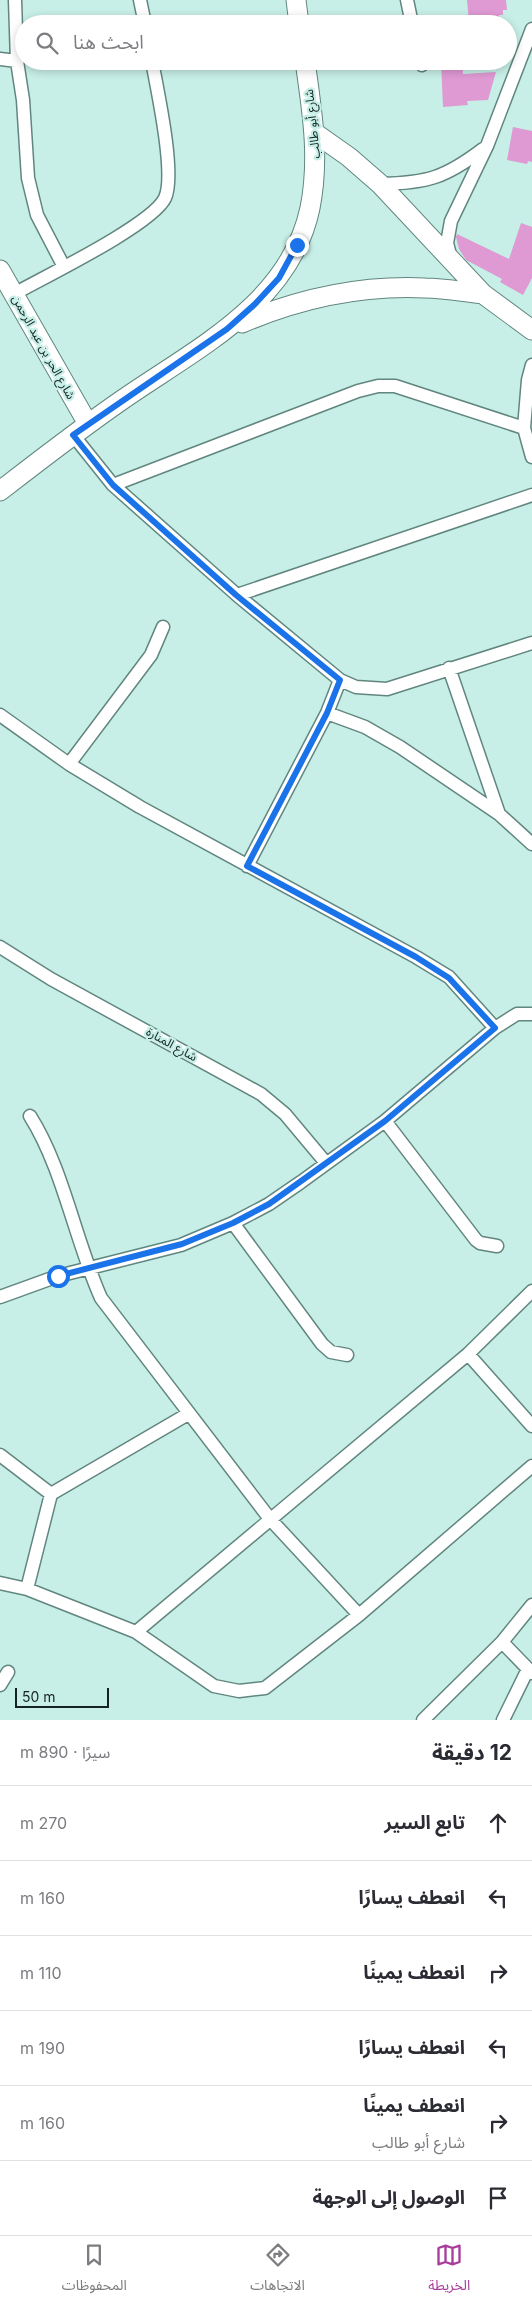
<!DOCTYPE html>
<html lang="ar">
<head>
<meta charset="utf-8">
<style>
	:root { --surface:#fff; --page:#f2f2f3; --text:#2b2b33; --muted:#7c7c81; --line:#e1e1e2; --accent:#a83c9b }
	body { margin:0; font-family:Inter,"Noto Sans Arabic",sans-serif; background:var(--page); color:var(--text); direction:rtl }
	.scale { position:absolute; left:15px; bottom:12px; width:94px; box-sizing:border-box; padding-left:5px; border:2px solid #142321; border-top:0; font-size:14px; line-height:18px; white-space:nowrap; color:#142321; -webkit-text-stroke:4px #c7efe7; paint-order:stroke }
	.stop { position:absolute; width:15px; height:15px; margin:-11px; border:4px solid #1a73e8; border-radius:50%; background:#fff }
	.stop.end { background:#1a73e8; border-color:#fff; box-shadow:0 1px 5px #0008 }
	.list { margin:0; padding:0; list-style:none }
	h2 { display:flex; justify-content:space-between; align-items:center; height:65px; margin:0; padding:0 20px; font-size:21px }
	h2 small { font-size:16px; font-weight:400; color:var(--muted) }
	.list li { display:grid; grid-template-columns:32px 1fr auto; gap:15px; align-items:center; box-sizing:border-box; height:75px; padding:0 20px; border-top:1px solid var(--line) }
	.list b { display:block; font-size:19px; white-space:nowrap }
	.list p { margin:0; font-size:16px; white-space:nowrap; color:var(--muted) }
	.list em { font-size:16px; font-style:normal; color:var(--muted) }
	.icon { flex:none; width:28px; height:28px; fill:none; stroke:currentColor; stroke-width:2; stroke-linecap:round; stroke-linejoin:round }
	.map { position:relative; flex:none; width:532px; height:1720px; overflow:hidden; direction:ltr }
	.search { position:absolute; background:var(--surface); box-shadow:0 2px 8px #0003; left:15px; right:15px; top:15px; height:55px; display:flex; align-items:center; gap:12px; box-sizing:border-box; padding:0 18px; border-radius:28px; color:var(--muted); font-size:19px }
	.sheet { height:515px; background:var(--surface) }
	nav { display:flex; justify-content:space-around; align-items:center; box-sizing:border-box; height:70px; border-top:1px solid var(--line); background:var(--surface); font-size:14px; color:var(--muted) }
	nav a { display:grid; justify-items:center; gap:2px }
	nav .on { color:var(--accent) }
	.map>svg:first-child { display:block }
	.building { fill:#df9ad3 }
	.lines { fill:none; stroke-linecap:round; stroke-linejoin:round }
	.street-casing { stroke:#61867f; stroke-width:15 }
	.secondary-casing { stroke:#61867f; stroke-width:21 }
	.street { stroke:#fff; stroke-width:12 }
	.secondary { stroke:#fff; stroke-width:19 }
	.route { stroke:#1a73e8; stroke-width:6 }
	.labels { text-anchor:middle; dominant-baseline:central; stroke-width:4.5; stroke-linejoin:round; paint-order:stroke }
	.street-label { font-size:12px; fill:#142321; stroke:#c7efe7 }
</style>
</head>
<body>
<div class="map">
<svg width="532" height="1720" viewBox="0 0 532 1720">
	<rect width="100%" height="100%" fill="#c7efe7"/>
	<path class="building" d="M467,0H506L507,10H503V15H499L500,22L478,24V20L469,21Z
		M441,61H463V74L496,72L488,100L467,101L468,105L443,107Z
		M513,127L532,131V162L528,161L527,164L507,160Z
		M521,223L532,227V278L523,295L500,282L502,279L466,260L459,249L456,237L457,234L509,259Z"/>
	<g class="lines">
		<defs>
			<path id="street" d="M15,0L17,61L23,100L28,178L37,215L64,267
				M140,0L145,24
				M407,0L412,24
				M0,59L17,61
				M421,61L422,65
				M380,184C427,183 445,178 483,149
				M451,259L447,243L451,221L487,146L532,29
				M14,294C44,277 152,225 165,198C176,174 157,89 152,61
				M532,365L528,380L524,428L532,457
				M73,435L113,485L237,595L340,680L356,687L387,689L532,643
				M113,485L358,391L378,386H395L524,428
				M237,595L532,495
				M449,668L499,814
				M327,713L365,727L400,747L499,814L532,844
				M0,715L69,764L140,807L416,957L449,977L495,1028
				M69,764L151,655L163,627
				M247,866L327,713L340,680
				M0,947L51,979L261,1094L285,1114L326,1163
				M30,1116C63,1168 75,1240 101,1298L270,1519L359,1615
				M385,1121L476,1240L480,1243L497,1246
				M233,1223L322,1344L331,1352L347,1355
				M0,1297L58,1276L181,1245L233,1223L269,1204L301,1182L385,1121L495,1028L517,1014H532
				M468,1354L532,1426
				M0,1455L51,1494
				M0,1583L27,1589L136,1632L214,1686L239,1691L265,1688L359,1615L532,1466
				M27,1589L51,1494L188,1414
				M136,1632L468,1354L532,1291
				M502,1642L532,1673
				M0,1685L8,1672
				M423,1720L502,1642L532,1605
				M503,1720L528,1669"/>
			<path id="secondary" d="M296,0L299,24
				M315,133L349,157L380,184L483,294L532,330
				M0,270L88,424
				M242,323C301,298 361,285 425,288C444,288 464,292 483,294
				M0,491C40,460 80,429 122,400C195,349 290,304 310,208C320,158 312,111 305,61"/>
		</defs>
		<use href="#street" class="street-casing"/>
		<use href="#secondary" class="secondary-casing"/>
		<use href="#street" class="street"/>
		<use href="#secondary" class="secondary"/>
	</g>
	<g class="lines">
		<path class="route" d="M58,1276L182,1244L233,1223L269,1204L385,1121L495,1028L449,978L416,957L247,866L327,713L340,680L236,595L113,485L73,435L227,329L255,304L279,278L297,245"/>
	</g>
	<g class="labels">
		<g class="street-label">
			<text transform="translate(312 124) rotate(-96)">شارع أبو طالب</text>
			<text transform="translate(44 347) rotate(61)">شارع الحر بن عبد الرحمن</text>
			<text transform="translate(172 1044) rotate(29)">شارع المنارة</text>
		</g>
	</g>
</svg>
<div class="scale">50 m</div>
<div class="stop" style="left:58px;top:1276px"></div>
<div class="stop end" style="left:297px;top:245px"></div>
<div class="search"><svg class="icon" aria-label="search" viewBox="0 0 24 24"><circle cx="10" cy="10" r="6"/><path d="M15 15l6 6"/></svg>ابحث هنا</div>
</div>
<section class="sheet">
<h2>12 دقيقة<small>سيرًا · 890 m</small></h2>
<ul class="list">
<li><svg class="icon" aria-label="ahead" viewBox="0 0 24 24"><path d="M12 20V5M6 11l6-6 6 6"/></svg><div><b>تابع السير</b></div><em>270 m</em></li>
<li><svg class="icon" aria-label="left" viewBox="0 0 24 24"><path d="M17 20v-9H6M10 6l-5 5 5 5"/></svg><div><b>انعطف يسارًا</b></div><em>160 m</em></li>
<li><svg class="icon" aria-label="right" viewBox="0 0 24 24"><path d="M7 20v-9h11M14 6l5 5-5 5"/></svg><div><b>انعطف يمينًا</b></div><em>110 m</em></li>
<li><svg class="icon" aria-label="left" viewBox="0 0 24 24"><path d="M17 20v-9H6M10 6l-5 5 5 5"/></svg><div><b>انعطف يسارًا</b></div><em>190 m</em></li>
<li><svg class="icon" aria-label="right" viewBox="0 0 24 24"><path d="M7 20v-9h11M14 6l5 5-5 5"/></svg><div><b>انعطف يمينًا</b><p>شارع أبو طالب</p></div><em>160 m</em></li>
<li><svg class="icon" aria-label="arrive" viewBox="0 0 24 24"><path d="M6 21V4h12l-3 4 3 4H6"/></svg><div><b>الوصول إلى الوجهة</b></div></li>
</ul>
</section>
<nav>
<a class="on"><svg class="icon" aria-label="map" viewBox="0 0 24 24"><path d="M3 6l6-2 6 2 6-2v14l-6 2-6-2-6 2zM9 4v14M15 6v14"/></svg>الخريطة</a>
<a><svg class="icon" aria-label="directions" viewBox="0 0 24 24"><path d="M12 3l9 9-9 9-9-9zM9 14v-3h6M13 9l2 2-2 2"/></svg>الاتجاهات</a>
<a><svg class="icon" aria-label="saved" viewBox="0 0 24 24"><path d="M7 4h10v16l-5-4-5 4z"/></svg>المحفوظات</a>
</nav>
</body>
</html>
